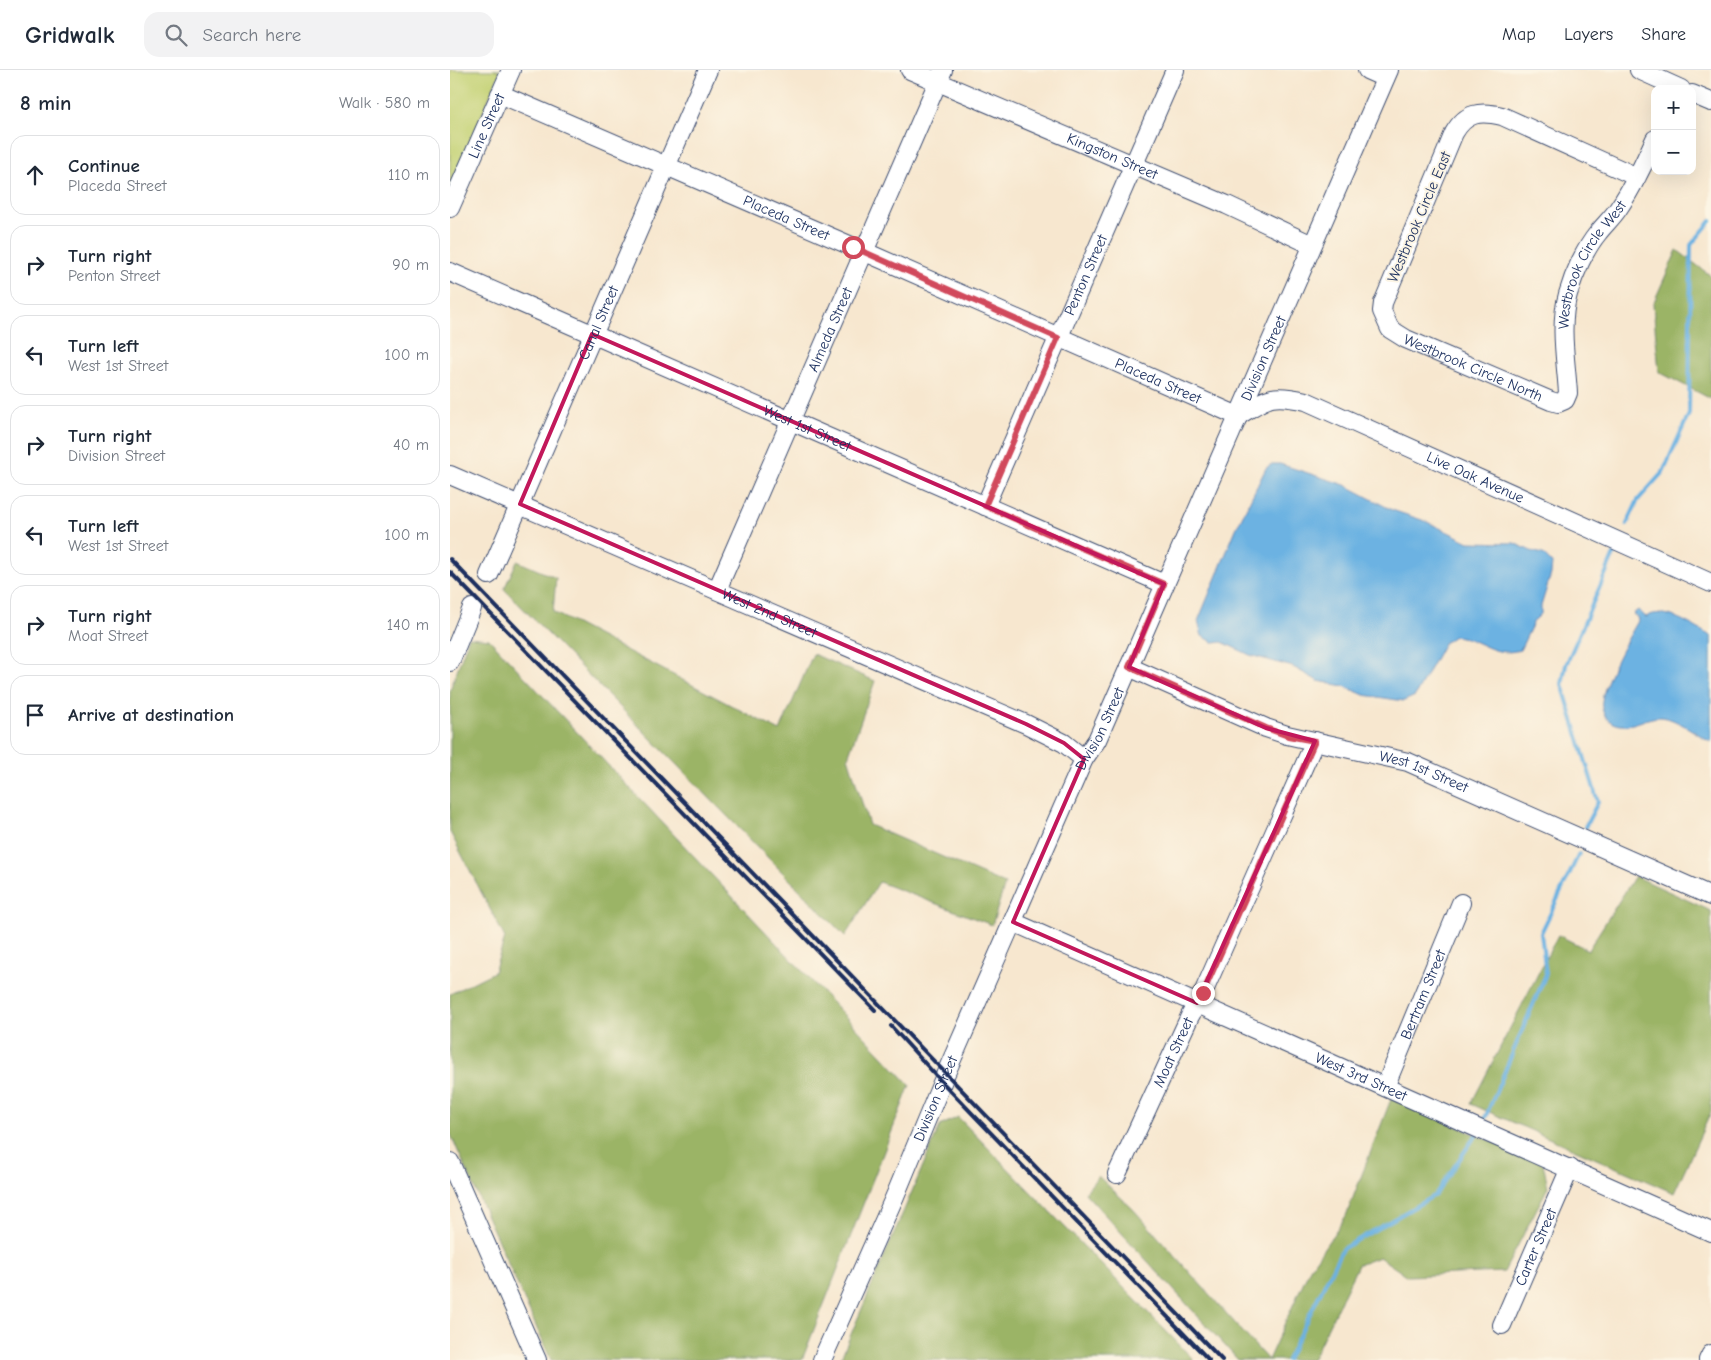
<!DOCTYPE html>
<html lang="en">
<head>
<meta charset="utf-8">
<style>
	:root { --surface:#fff; --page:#f2f2f3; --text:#1f2937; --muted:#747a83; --line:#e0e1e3 }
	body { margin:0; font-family:"Comic Neue",sans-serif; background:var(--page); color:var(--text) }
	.controls { position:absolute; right:15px; top:15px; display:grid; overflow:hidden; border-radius:10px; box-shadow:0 5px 20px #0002 }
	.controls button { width:45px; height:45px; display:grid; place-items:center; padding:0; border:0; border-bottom:1px solid var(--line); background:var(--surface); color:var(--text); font:25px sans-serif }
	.stop { position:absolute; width:15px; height:15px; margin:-11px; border:4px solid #d1495b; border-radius:50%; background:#fff }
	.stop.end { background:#d1495b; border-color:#fff; box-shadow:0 1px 5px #0008 }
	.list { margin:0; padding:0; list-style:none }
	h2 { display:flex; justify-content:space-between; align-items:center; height:65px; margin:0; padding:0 20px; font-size:21px }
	h2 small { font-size:16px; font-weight:400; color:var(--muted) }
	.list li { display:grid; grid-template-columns:32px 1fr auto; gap:15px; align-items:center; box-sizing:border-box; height:80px; margin:0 10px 10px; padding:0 10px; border:1px solid var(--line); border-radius:15px }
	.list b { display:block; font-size:19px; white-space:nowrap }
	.list p { margin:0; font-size:16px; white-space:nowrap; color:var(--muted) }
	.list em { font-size:16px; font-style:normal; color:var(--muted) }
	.icon { flex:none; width:28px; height:28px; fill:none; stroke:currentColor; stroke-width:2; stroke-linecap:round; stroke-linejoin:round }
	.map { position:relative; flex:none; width:1261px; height:1290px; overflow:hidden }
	header { display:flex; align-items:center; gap:30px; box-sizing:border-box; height:70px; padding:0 25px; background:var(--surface); border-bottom:1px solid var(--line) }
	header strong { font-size:24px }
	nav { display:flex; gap:28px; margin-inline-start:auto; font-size:18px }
	.search { width:350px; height:45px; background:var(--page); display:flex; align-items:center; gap:12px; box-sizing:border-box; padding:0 18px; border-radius:15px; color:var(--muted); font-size:19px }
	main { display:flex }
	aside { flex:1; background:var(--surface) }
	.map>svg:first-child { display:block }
	.green { fill:#c4d274; stroke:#708069 }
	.forest { fill:#9bb466; stroke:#5b7262 }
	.water { fill:#6cb2e2; stroke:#4470a0 }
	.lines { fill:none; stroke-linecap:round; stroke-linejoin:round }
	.stream { stroke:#6cb2e2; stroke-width:4 }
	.minor-casing { stroke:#3c4b6f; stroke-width:20 }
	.minor { stroke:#fff; stroke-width:18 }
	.rail { stroke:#1b2f5e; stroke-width:4 }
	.route { stroke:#d1495b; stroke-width:6 }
	.marked { fill:none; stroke:#c2185b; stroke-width:4; stroke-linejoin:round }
	.labels { text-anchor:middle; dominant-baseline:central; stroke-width:4; stroke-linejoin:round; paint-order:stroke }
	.street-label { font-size:15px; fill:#1b2f5e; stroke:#fcf5e5 }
</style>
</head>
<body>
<header>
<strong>Gridwalk</strong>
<div class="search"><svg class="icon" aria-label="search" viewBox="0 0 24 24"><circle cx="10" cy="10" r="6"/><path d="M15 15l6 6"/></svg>Search here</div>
<nav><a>Map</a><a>Layers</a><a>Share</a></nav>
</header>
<main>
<aside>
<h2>8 min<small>Walk · 580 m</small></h2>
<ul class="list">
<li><svg class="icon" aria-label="ahead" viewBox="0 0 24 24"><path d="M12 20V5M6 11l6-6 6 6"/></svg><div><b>Continue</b><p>Placeda Street</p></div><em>110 m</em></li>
<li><svg class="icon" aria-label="right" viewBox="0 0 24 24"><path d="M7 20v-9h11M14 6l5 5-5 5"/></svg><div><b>Turn right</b><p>Penton Street</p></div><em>90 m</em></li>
<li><svg class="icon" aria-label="left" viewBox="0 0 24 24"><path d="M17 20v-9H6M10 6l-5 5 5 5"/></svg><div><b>Turn left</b><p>West 1st Street</p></div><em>100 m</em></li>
<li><svg class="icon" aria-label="right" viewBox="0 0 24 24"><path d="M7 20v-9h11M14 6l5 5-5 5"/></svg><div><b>Turn right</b><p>Division Street</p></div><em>40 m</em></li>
<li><svg class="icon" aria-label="left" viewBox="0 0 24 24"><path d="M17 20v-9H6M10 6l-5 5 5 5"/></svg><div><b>Turn left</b><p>West 1st Street</p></div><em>100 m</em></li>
<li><svg class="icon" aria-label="right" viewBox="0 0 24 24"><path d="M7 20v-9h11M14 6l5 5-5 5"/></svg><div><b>Turn right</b><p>Moat Street</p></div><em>140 m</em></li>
<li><svg class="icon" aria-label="arrive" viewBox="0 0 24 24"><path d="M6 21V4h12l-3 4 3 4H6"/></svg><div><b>Arrive at destination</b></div></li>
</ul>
</aside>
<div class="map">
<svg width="1261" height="1290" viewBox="0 0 1261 1290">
	<rect width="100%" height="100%" fill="#fcf5e5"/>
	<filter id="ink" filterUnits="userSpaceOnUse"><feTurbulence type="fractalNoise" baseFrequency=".02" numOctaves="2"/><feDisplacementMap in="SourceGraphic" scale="10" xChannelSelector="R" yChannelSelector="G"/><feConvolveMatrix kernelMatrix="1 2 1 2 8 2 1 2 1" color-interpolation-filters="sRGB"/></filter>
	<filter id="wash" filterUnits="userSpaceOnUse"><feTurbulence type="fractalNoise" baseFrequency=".0096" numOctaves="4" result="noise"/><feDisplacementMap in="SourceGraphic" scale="20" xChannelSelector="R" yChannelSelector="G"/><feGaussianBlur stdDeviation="1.12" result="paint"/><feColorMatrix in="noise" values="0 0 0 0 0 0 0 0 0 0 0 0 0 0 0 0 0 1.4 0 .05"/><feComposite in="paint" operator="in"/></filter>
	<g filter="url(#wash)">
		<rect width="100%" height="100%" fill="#f7e7cf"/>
		<path class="green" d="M0,0H51L0,119Z"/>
		<path class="forest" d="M1227,180L1261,206V329L1209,302L1203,234Z
			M67,491L106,508L103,542L330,661L363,584L425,611L398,687L419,755L555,814L542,855L429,812L395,866L54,519Z
			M19,567L39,569L460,1015L352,1290H101L0,1063V924L44,902L55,868L0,762V620Z
			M1185,806L1261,841V1042L1224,1123L1021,1034L1108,865L1138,880Z
			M941,1029L1093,1093L1098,1117L1054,1202L957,1206L929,1187L908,1195L862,1290H788L635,1123L648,1106L683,1139L818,1290L860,1198L896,1146Z
			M508,1047L744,1290H390L490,1056Z"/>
		<path class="water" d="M822,394H830L895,415L942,440L975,451L1019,472L1064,473L1081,481L1093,484L1102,493L1101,504L1091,536V544L1084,551L1070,580C1042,588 1030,568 1004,566L994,573L965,626L954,631L914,625L894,616L868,611L843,597L800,585L772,572L765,573L752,566L748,551L786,459L816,398Z
			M1188,540L1196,547C1214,535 1244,557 1261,566V672C1247,664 1233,653 1217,648C1201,643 1187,657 1170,655C1158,654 1150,642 1152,631C1155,608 1176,572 1188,551L1187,547L1183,544Z"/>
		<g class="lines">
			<path class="stream" d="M1177,454L1188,430L1213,402L1239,344L1241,175L1261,151
				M1135,757L1148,732L1112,614L1116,595L1164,484
				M1035,1048L1096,904L1091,863L1129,784
				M837,1290L892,1179L985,1125L1026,1065"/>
		</g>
	</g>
	<g filter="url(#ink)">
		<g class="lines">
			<defs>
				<g id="minor">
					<path id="s1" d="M460,0L777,135L862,175"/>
					<path d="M917,0L935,8"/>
					<path d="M1189,0L1231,19"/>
					<path id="s2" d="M50,24L413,181L788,346C818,327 821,323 856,331L1261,513"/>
					<path d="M1242,24L1261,32"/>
					<path id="s3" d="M1187,107L1052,46C1030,41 1016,42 1004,63L933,233L932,241L940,259L956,269L1101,331L1108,333L1115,330L1118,323C1116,291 1109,255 1118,224C1124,203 1135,179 1148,163C1154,155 1162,148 1168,139C1183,117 1194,93 1205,69"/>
					<path id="s4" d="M0,138L61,0"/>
					<path id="s5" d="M0,202L714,514"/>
					<path id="s6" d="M0,405L576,654L614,673L634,689"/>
					<path id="s7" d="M535,436L725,0"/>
					<path id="s8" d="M39,505L258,0"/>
					<path id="s9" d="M267,520L493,0"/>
					<path d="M0,592L22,538"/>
					<path id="s10" d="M679,597L816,658L837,665L958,692L1261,826"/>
					<path id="s11" d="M563,852L1261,1162"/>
					<path id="s12" d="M935,1017L1011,833"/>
					<path d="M0,1092L87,1290"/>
					<path id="s13" d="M667,1104L740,946L753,923L865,671"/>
					<path id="s14" d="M1052,1255L1120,1098"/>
					<path id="s15" d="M372,1290L445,1126L496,1003L634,689L647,670L679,597L939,0"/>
					<path d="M1258,1290L1261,1284"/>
				</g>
			</defs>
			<use href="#minor" class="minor-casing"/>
			<use href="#minor" class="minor"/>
			<path class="rail" d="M0,489L772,1290
				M0,502L425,940
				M441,956L492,1012L759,1290"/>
		</g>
	</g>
	<g class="lines" filter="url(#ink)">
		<path class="route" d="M403,177L608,268L535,436L714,514L679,597L816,658L838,666L865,671L753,923"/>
	</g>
	<path class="marked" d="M142,264L714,514L679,597L816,658L865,671L747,933L563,852L634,689L614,673L576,654L70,434Z"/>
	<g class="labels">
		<g class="street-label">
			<text stroke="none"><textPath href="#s4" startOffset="90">Line Street</textPath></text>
			<text stroke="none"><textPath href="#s1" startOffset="220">Kingston Street</textPath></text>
			<text transform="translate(969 147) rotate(-67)">Westbrook Circle East</text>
			<text stroke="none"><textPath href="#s2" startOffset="312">Placeda Street</textPath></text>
			<text stroke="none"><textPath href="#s3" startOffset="751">Westbrook Circle West</textPath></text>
			<text stroke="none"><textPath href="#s7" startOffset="252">Penton Street</textPath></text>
			<text stroke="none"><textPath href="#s8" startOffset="275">Canal Street</textPath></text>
			<text stroke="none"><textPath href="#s9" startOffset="284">Almeda Street</textPath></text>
			<text stroke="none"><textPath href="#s15" startOffset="1095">Division Street</textPath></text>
			<text stroke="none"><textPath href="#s3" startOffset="508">Westbrook Circle North</textPath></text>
			<text stroke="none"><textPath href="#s2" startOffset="718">Placeda Street</textPath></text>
			<text stroke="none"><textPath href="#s5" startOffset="390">West 1st Street</textPath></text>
			<text stroke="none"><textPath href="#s2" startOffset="1064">Live Oak Avenue</textPath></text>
			<text stroke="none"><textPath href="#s6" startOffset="348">West 2nd Street</textPath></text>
			<text stroke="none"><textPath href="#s15" startOffset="690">Division Street</textPath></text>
			<text stroke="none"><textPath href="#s10" startOffset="314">West 1st Street</textPath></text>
			<text stroke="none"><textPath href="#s12" startOffset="100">Bertram Street</textPath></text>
			<text stroke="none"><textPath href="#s13" startOffset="134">Moat Street</textPath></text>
			<text stroke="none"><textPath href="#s11" startOffset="381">West 3rd Street</textPath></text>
			<text stroke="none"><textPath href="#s15" startOffset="285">Division Street</textPath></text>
			<text stroke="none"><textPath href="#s14" startOffset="85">Carter Street</textPath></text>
		</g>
	</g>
</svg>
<div class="controls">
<button>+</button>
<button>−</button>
</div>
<div class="stop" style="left:403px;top:177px"></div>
<div class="stop end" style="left:753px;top:923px"></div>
</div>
</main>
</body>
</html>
